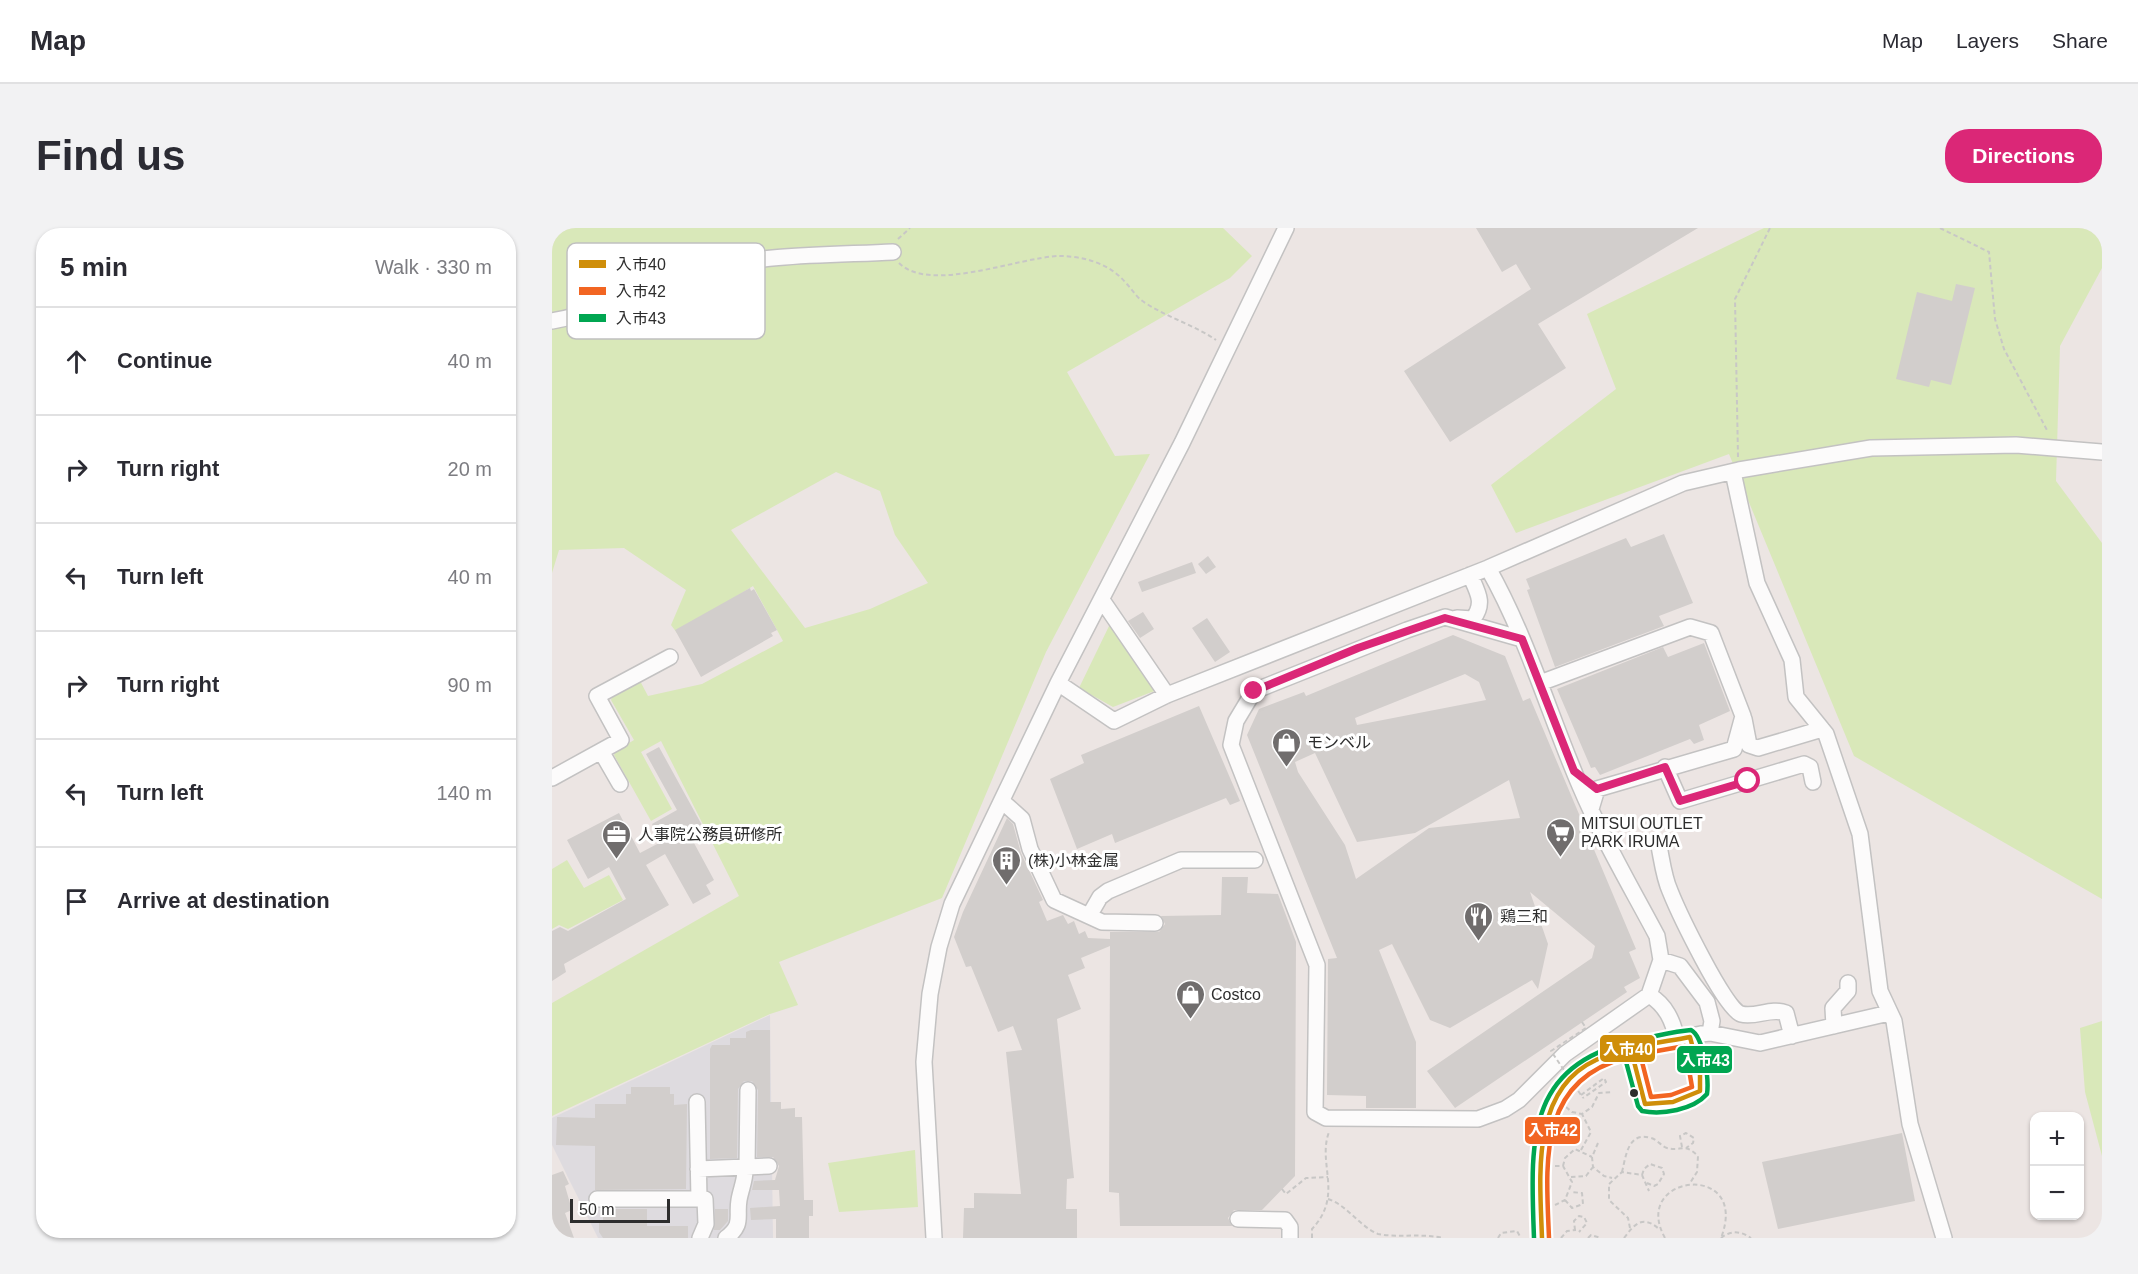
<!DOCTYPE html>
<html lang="en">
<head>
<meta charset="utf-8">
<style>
	:root { --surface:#fff; --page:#f2f2f3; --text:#2b2b33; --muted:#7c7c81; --line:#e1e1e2; --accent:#db2777 }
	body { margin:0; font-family:Helvetica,"Noto Sans JP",sans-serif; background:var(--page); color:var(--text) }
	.controls { position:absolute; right:18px; bottom:18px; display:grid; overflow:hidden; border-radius:12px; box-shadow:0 2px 4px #0004 }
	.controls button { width:54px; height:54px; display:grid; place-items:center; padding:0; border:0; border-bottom:2px solid var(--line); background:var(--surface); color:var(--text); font:30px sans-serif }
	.scale { position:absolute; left:18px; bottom:15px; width:100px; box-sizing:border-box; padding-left:6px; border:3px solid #2d2d2d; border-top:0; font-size:16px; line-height:21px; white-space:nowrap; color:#2d2d2d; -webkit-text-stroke:4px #fff; paint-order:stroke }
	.stop { position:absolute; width:18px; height:18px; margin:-14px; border:4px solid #db2777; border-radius:50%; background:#fff }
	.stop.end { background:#db2777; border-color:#fff; box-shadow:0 2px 6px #0008 }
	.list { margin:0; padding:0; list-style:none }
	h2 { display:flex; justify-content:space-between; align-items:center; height:78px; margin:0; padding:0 24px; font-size:26px }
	h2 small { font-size:20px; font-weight:400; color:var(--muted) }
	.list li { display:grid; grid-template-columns:39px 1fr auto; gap:18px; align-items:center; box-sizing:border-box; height:108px; padding:0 24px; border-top:2px solid var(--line) }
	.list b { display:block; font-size:22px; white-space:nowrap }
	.list em { font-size:20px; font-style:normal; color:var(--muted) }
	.icon { flex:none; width:33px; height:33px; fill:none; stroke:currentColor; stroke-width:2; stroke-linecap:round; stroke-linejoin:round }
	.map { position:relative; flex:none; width:1550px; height:1010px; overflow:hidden; border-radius:24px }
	header { display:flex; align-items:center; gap:36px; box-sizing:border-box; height:84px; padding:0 30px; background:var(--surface); border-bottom:2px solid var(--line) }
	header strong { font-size:28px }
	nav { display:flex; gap:33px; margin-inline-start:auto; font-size:21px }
	.intro { display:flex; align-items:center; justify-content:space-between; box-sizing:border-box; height:144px; padding:0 36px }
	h1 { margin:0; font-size:42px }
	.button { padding:15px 27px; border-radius:24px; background:var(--accent); color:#fff; font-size:21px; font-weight:700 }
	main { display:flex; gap:36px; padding:0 36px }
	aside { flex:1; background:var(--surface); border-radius:24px; box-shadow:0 2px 4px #0004 }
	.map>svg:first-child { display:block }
	.industrial { fill:#dedbdf }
	.green { fill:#d9e8b9; fill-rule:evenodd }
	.building { fill:#d2cecc; fill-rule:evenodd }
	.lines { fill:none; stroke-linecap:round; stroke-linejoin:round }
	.minor-casing { stroke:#c3c2c2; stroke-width:18 }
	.path { stroke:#c8c7c6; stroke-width:2; stroke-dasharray:4.5 3; stroke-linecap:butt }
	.minor { stroke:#fcfbfb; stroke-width:15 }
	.path-bridge { stroke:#c8c7c6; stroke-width:2; stroke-dasharray:4.5 3; stroke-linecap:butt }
	.bus-1-casing { stroke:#fff; stroke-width:9 }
	.bus-2-casing { stroke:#fff; stroke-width:9 }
	.bus-3-casing { stroke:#fff; stroke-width:9 }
	.bus-1 { stroke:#cf8e09; stroke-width:4.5 }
	.bus-2 { stroke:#f26522; stroke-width:4.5 }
	.bus-3 { stroke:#00a651; stroke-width:4.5 }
	.route { stroke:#db2777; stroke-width:8 }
	.bus-dot { fill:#2d2d2d; stroke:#fff; stroke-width:2 }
	.labels { text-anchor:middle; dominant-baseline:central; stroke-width:6; stroke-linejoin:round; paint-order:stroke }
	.poi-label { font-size:16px; fill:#2d2d2d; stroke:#fff; text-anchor:start }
	.key { fill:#fff; stroke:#c0c0c0; stroke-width:1.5 }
	.key-label { font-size:16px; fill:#2d2d2d }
	.line-badge { stroke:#fff; stroke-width:2 }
	.badge-label { font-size:16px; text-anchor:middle; font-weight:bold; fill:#fff }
</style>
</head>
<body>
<header>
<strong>Map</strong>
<nav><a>Map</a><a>Layers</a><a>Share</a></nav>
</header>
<div class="intro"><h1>Find us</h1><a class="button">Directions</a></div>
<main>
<aside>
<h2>5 min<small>Walk · 330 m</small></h2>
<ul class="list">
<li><svg class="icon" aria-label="ahead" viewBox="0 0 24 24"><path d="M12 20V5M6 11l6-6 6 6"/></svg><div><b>Continue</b></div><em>40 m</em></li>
<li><svg class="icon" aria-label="right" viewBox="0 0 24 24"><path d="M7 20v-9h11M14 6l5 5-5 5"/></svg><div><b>Turn right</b></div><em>20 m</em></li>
<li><svg class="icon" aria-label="left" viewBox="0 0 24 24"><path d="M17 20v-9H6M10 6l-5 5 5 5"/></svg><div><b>Turn left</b></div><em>40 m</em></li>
<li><svg class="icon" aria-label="right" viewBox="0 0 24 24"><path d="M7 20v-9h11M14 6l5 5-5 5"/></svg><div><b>Turn right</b></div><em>90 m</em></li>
<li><svg class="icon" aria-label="left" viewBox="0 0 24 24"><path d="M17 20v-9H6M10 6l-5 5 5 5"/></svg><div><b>Turn left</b></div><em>140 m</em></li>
<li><svg class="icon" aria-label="arrive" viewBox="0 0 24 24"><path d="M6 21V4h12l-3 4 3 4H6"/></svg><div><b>Arrive at destination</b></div></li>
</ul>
</aside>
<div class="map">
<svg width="1550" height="1010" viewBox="0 0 1550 1010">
	<rect width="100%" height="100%" fill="#ece5e3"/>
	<path class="industrial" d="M218,787L221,1010H46L0,917V890Z"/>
	<path class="green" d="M0,0H671L700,28L678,50L515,144L563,228L598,226L494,424L390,670L227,734L246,777L218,786L0,888V775L187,668L109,513L89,524L120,581L99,593L62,527L64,523L82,512L59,472L61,467L87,451L96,468L150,456L231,413L201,358L125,405L119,397L134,362L72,320L7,322L0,345ZM284,244L328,263L343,307L376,355L318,381L253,400L179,302Z
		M1212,0H1550V40L1508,118L1504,253L1550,315V671L1302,528L1177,226L964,305L939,257L1064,161L1035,86Z
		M558,396L605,462L561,479L527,460Z
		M15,632L32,660L57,647L71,672L16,701L7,697L0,701V641Z
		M1550,793V928L1533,864L1528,800Z
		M363,922L366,979L287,984L276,935Z"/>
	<path class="building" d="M924,0H1146L986,96L1014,140L898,214L852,143L979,61L964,36L950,44Z
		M1404,56L1423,60L1399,157L1379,152L1377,159L1344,151L1365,64L1400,73Z
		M1112,306L1141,375L1107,388L1112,398L1003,439L975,362L978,361L974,351L1074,310L1079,319Z
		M656,328L664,339L654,346L646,336Z
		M640,334L644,345L590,364L586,354Z
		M198,360L199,363L202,361L225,402L219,405L221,408L149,449L123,402Z
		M591,384L602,401L588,410L576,393Z
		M655,390L678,424L663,434L640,400Z
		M901,407L953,428L971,473L978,470L1084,721L1077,724L1088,750L1072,759L1075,764L903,880L875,843L1040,730L1043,718L978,664L996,716L986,761L980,752L898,800L878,792L840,716L827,722L864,814V880H814V868L775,867L776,731L785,730L695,507L707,481L752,464L754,468ZM913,446L927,454L934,472L805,497L803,490ZM763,525L805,614L863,605L957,552L968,590L877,600L804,651L793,617L746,544L743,534Z
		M1152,415L1178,483L1147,497L1152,512L1142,516L1138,511L1048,547L1043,539L1039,540L1005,461L1111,419L1116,429Z
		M647,478L688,573L678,577L674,570L563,615L560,606L525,621L498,551L532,535L529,527Z
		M107,519L156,608L142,615L162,652L154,657L159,666L141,676L113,626L94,637L117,677L12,736L14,744L0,753V703L8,699L16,703L74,671L57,639L36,651L15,612L67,585L88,625L109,614L100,596L125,582L94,526Z
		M455,590L461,596L469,625L491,672L487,674L495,693L511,687L516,696L522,693L527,706L533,703L536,710L558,711V704H607L613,696L609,688L669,687L670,649H696L695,665L726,666L744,714L743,948L710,982H682L676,990L680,998H568L567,965L557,964L558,718L529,730L533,740L516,747L529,781L505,791L522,950L515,951L514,981H525V1010H411L412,980H422V965L469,966L454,824L470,822L461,798L446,804L419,738L414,739L402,709L411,684Z
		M199,802H218V874H229V881L243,880V889H250L252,972H261V988H257V1010H224V991L199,992L198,980L228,978L227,962H200L202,953L223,952L227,938L221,929H205L206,862L200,853H192L186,861L185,930L158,931V821L160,817H178V810H194V804Z
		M79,859H118V866H122V877L135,876L134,961L43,962V918L4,917L5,889L43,890V876H74V866H79Z
		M1350,905L1363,973L1226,1001L1210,934Z
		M11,943L17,956L13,958L20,982L13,985L22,1010H0V947Z
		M51,981H95V998H136V1010H51L47,1004V994H51Z
		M163,981H176V993L168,1002H162Z"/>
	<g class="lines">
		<defs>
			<path id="minor" d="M0,93C55,83 104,56 157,41C208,26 286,27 341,24
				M1181,244L1205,355L1240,432L1244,469L1274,506L1308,606L1328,763L1342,793L1358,896L1392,1010
				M936,340C975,409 997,486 1028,558C1050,610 1079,659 1105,708L1109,732L1097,767L1013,826L967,872L953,881L926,891L774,890L763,884L765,737L679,517L684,493L702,463L855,402L893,389L970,411
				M550,372L615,467
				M905,390L921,391C933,375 926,365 918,347
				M506,455L562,493L615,467L936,340L1131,255L1187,242L1319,220L1464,217L1550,224
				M988,455L1138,399L1159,405L1191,488L1182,521L1045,561L1039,581
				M1192,491L1197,517L1206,520L1270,501
				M49,523L68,556
				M1113,539L1128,573L1252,536L1258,539L1261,554
				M0,550L69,512L45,468L118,429
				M451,574L470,591L478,621L502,672L550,694L603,695
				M1107,618C1110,633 1112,650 1118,663C1126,683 1173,782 1189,786C1204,790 1219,779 1234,785L1240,808
				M537,688L548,669L556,663L629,632H703
				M1109,732L1128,738L1155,774L1160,793L1158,805
				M1097,767C1114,777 1121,793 1125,812
				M1282,798L1281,780L1296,763V755
				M1079,822L1090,873C1100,883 1137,871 1148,863V847L1138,809
				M145,874L147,971H153L154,996L148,1010
				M195,939L196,862
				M146,941L217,938
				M45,971H147
				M686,991L733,992L738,999V1010
				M174,1010C192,996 184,989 187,972C189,960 194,951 193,939
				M382,1010L372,834L378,766L387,719L400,676L506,455L630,215L734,0
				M990,1010C988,951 978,862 1042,832C1074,818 1115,814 1149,806L1158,805L1208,815L1337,785"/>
		</defs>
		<use href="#minor" class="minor-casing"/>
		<path class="path" d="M1388,0L1437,24L1443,91L1452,121L1496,204
			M346,11L358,0
			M347,35C378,66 467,29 507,28C530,28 557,35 573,54C581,62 584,70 595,76C617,90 642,97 664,112
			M1186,229L1183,71L1218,0
			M1029,867L1052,850L1054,854L1031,870
			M1014,879L1020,884L1030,886L1040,879L1047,865L1060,864
			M1010,894L1023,914
			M1046,915L1040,929L1041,939L1052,948L1060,950
			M1130,919L1128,908L1134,905L1142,910L1141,915L1134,920
			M1029,922L1039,904L1030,886
			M1003,938H1011L1020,954L1013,972L1003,977
			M1011,938L1013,930L1023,921L1040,929
			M1070,944C1074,928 1076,903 1099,910C1106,912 1109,918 1115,920C1129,924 1132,914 1146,928L1145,944L1138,955
			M1090,947L1092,941L1098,936L1110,940L1112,946L1106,956L1102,958L1095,955
			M1019,949L1034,948L1041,939
			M730,961L734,966L754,950L776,949
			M776,971C795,977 807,998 826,1006C846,1010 869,1005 891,1010
			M1013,972L1020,980L1031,976L1030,965L1019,964
			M1078,1000L1076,990L1057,972V956L1070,944L1090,947L1097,963
			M1023,1002L1022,993L1027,988L1032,989L1035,995L1027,1004
			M760,1010V1001C792,967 765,936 777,904
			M946,1010L949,1005L965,1003L969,1010
			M1009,1010L1015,1003L1024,1002
			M1036,1010L1039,1007L1049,1010
			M1072,1010C1082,997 1090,986 1107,1001
			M1113,1010C1077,946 1199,932 1169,1010
			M1169,1010C1179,1002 1189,1003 1199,1010"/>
		<use href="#minor" class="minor"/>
		<path class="path-bridge" d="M1030,794L1034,800L999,823L1031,870"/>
		<defs>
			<path id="bus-1" d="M990,1010C988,950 978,862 1044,832C1073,818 1107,815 1138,809L1148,847V863L1121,874L1093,876L1079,822"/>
			<path id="bus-2" d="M1133,818L1140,859L1119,867L1099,869L1088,826Z
				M997,1010C994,936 985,853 1073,830"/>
			<path id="bus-3" d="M982,1010C978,907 974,833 1094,810C1109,807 1125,803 1139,802C1152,809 1157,852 1155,866C1141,882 1110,887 1090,883L1086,878L1073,830"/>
		</defs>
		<use href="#bus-1" class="bus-1-casing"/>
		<use href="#bus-2" class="bus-2-casing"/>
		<use href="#bus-3" class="bus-3-casing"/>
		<use href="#bus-1" class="bus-1"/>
		<use href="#bus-2" class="bus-2"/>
		<use href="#bus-3" class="bus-3"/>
	</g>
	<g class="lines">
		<path class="route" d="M702,463L806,420L893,390L970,411L1022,543L1045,561L1113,539L1128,573L1196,553"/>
	</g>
	<defs>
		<symbol id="shop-pin" viewBox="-11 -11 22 30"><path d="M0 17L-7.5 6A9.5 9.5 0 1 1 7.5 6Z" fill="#706d6d" stroke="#fff"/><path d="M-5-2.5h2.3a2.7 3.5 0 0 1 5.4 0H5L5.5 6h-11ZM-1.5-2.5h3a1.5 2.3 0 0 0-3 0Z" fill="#fff"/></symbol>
		<symbol id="supermarket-pin" viewBox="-11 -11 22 30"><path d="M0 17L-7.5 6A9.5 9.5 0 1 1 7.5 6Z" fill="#706d6d" stroke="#fff"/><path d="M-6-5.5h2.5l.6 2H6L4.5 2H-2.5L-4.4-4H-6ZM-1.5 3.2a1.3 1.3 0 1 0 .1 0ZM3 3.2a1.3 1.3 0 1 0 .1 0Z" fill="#fff"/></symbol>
		<symbol id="office-pin" viewBox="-11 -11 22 30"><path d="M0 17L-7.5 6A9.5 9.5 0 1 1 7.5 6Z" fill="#706d6d" stroke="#fff"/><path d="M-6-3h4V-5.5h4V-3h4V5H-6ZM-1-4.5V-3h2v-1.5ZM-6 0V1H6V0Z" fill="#fff"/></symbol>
		<symbol id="building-pin" viewBox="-11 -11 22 30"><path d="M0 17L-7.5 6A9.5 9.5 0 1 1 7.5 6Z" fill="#706d6d" stroke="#fff"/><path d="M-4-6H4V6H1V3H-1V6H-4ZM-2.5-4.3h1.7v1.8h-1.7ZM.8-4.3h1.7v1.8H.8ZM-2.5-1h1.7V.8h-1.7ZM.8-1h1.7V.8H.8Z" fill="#fff"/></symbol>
		<symbol id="restaurant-pin" viewBox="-11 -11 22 30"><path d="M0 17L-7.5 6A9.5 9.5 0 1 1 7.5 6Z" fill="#706d6d" stroke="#fff"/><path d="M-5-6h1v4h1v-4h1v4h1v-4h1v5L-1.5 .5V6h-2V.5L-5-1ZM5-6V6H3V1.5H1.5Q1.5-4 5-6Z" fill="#fff"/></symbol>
	</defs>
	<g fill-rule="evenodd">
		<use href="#shop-pin" x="718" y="498" width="33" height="45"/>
		<use href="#supermarket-pin" x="992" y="588" width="33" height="45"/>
		<use href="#office-pin" x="48" y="590" width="33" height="45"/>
		<use href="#building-pin" x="438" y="616" width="33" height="45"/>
		<use href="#restaurant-pin" x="910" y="672" width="33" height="45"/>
		<use href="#shop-pin" x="622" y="750" width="33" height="45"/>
	</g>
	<circle class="bus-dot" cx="1082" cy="865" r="5"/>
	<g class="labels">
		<g class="poi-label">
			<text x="755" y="514">モンベル</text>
			<text x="1029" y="595">MITSUI OUTLET<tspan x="1029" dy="18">PARK IRUMA</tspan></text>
			<text x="86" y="606">人事院公務員研修所</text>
			<text x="476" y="632">(株)小林金属</text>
			<text x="948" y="688">鶏三和</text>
			<text x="659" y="766">Costco</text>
		</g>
	</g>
	<rect x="15" y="15" width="198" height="96" rx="9" class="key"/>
	<rect x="27" y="32" width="27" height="8" fill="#cf8e09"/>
	<rect x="27" y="59" width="27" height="8" fill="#f26522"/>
	<rect x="27" y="86" width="27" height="8" fill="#00a651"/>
	<g class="key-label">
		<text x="64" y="42">入市40</text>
		<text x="64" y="69">入市42</text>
		<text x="64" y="96">入市43</text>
	</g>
	<g class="line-badge">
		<rect x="1047" y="806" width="57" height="29" rx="6" fill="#cf8e09"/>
		<rect x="1124" y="817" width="57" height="29" rx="6" fill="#00a651"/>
		<rect x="972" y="888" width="57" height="29" rx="6" fill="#f26522"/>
	</g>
	<g class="badge-label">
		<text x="1076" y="827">入市40</text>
		<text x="1153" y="838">入市43</text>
		<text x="1001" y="908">入市42</text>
	</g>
</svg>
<div class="controls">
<button>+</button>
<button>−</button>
</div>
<div class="scale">50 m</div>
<div class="stop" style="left:1196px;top:553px"></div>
<div class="stop end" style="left:702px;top:463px"></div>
</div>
</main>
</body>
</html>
